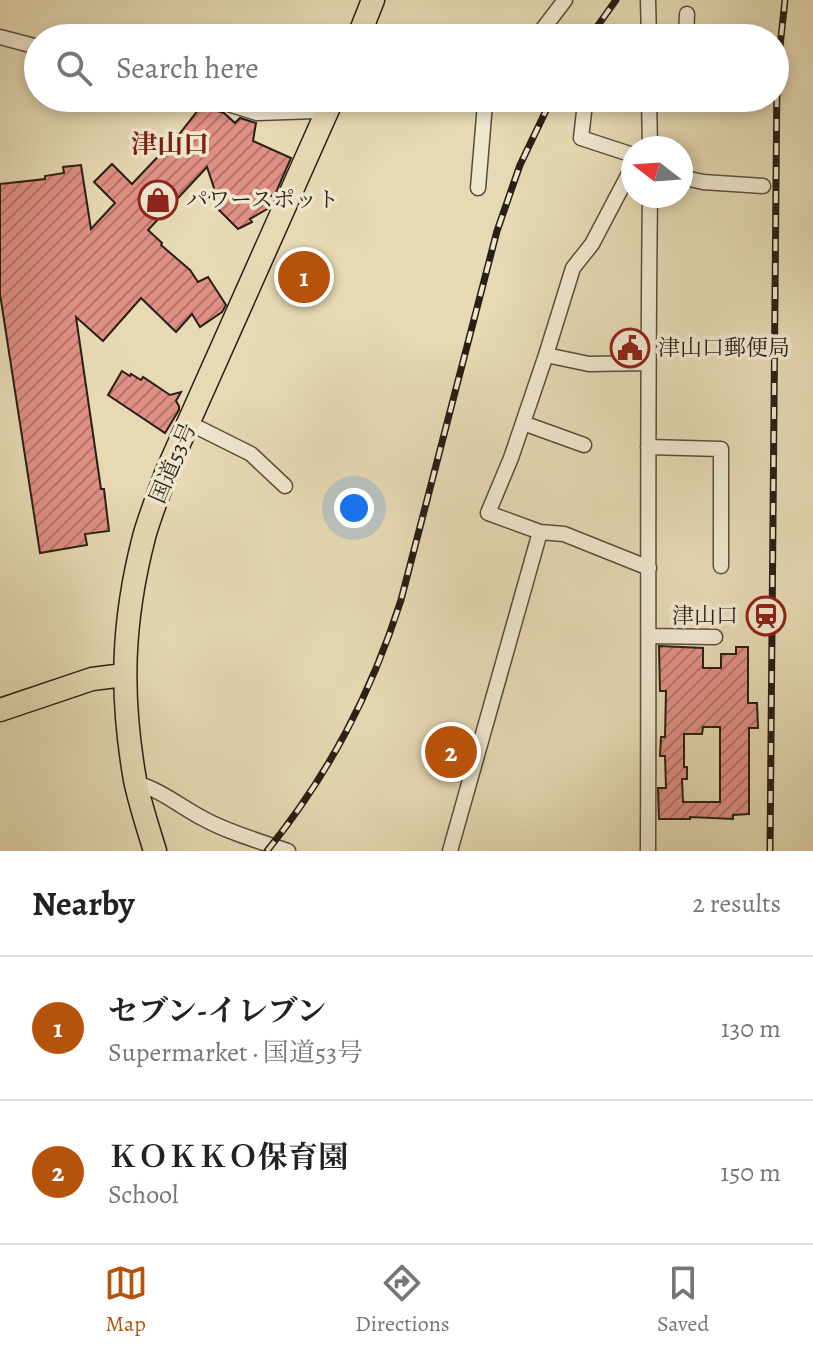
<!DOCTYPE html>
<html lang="en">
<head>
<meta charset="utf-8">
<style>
	:root { --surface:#fff; --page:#f2f2f2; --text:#222; --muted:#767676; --line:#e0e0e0; --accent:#b45309 }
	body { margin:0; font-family:Alegreya,"Noto Serif JP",serif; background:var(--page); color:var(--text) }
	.compass { position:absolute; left:621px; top:136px; width:72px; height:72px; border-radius:50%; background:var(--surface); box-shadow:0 4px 12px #0003; rotate:287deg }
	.you { position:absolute; left:354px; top:508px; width:28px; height:28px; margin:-20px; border:6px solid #fff; border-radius:50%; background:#1a73e8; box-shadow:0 0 0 12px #1a73e833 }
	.badge { display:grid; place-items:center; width:52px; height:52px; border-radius:50%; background:var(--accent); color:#fff; font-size:26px; font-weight:700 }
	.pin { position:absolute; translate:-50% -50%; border:4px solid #fff; box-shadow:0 2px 8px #0006 }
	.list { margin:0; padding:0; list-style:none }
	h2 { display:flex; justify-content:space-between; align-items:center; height:104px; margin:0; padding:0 32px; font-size:34px }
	h2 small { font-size:26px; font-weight:400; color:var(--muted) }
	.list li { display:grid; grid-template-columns:52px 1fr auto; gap:24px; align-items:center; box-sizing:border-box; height:144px; padding:0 32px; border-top:2px solid var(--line) }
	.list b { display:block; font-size:30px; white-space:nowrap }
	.list p { margin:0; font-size:26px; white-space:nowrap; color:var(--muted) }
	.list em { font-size:26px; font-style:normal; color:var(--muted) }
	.icon { flex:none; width:44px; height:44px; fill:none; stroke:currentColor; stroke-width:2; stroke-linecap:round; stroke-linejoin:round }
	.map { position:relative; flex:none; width:813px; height:851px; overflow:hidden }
	.search { position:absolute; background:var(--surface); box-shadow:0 4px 12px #0003; left:24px; right:24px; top:24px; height:88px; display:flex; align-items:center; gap:20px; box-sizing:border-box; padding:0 28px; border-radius:44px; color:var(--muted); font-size:30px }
	.sheet { height:392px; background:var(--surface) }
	nav { display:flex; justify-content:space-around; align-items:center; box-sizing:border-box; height:112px; border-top:2px solid var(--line); background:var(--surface); font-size:22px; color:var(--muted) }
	nav a { display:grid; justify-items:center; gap:4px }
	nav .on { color:var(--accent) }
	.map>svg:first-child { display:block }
	.building { fill:url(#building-hatch); stroke:#2a1f14; stroke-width:2; fill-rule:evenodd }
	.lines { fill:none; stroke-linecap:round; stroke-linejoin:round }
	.minor-casing { stroke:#594e3c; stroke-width:17 }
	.highway-casing { stroke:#2a1f14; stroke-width:25 }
	.minor { stroke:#efe6ce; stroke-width:14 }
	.highway { stroke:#e6d9b3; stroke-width:22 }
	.rail-casing { stroke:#2a1f14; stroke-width:7 }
	.rail { stroke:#efe6ce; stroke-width:4; stroke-dasharray:12; stroke-linecap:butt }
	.labels { text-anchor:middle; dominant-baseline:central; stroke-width:7; stroke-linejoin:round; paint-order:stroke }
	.poi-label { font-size:22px; fill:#2a1f14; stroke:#efe6ce; text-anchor:start }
	.street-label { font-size:22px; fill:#2a1f14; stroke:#efe6ce }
	.quarter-label { font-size:26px; font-weight:bold; fill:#7a1f14; stroke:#efe6ce }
</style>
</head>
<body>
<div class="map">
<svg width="813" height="851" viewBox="0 0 813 851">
	<defs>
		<pattern id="building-hatch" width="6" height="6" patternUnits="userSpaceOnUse" patternTransform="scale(2)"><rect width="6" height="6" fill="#df8f84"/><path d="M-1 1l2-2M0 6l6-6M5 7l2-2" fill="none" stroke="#b5746b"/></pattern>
	</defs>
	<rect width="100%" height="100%" fill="#e6d9b3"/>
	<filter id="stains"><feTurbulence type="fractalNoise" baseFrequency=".0025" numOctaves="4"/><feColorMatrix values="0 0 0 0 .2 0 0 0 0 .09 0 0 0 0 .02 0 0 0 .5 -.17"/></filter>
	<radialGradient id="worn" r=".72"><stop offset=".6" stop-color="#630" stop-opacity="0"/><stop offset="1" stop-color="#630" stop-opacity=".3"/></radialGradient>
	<path class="building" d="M202,105L207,110L208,108L224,113L235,123L240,118L256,123L253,141L291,158L274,197L258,190L269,208L250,219L252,222L238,229L214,205L216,203L207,195L214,188L207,167L148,230L162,243L161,245L190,270L198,282L208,277L226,305L222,312L200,327L192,314L176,332L141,298L103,341L76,317L101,489H104L109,531L85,534L87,545L40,553L0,294V184L45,179V176L64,173L63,167L81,165L91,229L115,203L94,182L112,164L132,184L169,145L170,146Z
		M306,252L320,259L302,300L289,295Z
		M122,371L130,376L131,374L141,380L143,377L170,395L181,392L176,401L179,406V410L165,433L108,395Z
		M659,646L703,648V668H721V654H736V647H748V703H757L758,728H749V814L733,815V819L690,817V819H659L658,788H666L665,756H660L661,737H665L666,691H660ZM703,727H720V802H683L682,779H687V767H684V734H702Z"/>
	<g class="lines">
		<defs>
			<path id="minor" d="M648,0L649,38
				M0,37L38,47
				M536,38L565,0
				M686,38L687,14
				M209,98L257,113L316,111L327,114
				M649,98L650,148
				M584,112L581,138L633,155
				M681,177L703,182L763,186
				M478,188L485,104L490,98
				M546,355L573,268L592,244L633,166
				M647,363L589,364L546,355L511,458L488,513L540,532L564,534L649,568
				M189,423L251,454L285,486
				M523,423L584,445
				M648,447L721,449V566
				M649,636L715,637
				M136,783C161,790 181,807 204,819C230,833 259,841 288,851
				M450,851L540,532
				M648,851C649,633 647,414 650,196"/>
			<path id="highway" d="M358,38L373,0
				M0,710L92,679L124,675
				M155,851C148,828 140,804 135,780C120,694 122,622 144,537C150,515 159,494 166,473L333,98"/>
		</defs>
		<use href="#minor" class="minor-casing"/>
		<use href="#highway" class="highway-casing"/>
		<use href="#minor" class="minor"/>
		<use href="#highway" class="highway"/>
		<defs>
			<path id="rail" d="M589,38L616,0
				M267,851C329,774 371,694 401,600L497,231L520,165L552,98
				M770,851L777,75L785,0"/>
		</defs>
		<use href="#rail" class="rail-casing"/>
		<use href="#rail" class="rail"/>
	</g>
	<defs>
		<symbol id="shop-ring" viewBox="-11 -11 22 22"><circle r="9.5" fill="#efe6ce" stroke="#8f2418" stroke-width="1.5"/><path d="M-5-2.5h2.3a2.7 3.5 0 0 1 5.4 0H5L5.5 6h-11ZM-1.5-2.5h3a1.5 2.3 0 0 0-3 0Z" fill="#8f2418"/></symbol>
		<symbol id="civic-ring" viewBox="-11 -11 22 22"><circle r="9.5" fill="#efe6ce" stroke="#8f2418" stroke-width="1.5"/><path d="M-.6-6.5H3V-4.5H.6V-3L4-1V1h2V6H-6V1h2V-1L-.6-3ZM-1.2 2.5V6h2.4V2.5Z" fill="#8f2418"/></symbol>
		<symbol id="station-ring" viewBox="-11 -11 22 22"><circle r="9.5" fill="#efe6ce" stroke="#8f2418" stroke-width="1.5"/><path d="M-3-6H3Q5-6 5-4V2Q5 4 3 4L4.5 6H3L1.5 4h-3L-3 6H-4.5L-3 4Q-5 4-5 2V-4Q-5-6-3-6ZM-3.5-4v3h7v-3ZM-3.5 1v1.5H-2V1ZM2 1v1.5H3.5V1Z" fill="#8f2418"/></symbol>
	</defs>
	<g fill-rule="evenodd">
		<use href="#shop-ring" x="136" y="178" width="44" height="44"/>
		<use href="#civic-ring" x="608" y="326" width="44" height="44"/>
		<use href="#station-ring" x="744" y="594" width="44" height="44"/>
	</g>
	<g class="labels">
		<g class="poi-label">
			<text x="186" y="200">パワースポット</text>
			<text x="658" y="348">津山口郵便局</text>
			<text x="738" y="616" text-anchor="end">津山口</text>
		</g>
		<g class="street-label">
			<text transform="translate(173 463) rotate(-67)">国道53号</text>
		</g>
		<g class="quarter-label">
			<text x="170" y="144">津山口</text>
		</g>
	</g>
	<rect width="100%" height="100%" filter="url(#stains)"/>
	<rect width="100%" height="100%" fill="url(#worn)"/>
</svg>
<svg class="compass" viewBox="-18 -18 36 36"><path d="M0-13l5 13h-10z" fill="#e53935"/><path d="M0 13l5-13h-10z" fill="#767676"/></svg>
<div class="you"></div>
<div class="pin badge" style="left:304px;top:277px">1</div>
<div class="pin badge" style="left:451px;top:752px">2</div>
<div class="search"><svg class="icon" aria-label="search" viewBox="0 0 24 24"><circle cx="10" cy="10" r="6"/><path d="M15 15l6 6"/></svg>Search here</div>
</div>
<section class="sheet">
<h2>Nearby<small>2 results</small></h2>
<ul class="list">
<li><span class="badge">1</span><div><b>セブン-イレブン</b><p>Supermarket · 国道53号</p></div><em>130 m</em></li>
<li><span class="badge">2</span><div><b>ＫＯＫＫＯ保育園</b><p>School</p></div><em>150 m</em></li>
</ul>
</section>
<nav>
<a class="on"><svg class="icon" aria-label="map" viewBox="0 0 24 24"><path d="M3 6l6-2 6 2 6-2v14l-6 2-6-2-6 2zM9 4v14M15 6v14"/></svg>Map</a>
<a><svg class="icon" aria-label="directions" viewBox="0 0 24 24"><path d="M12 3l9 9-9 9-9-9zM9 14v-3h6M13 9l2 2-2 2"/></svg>Directions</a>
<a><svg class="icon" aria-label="saved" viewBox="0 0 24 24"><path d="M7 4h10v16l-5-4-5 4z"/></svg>Saved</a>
</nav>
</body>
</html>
